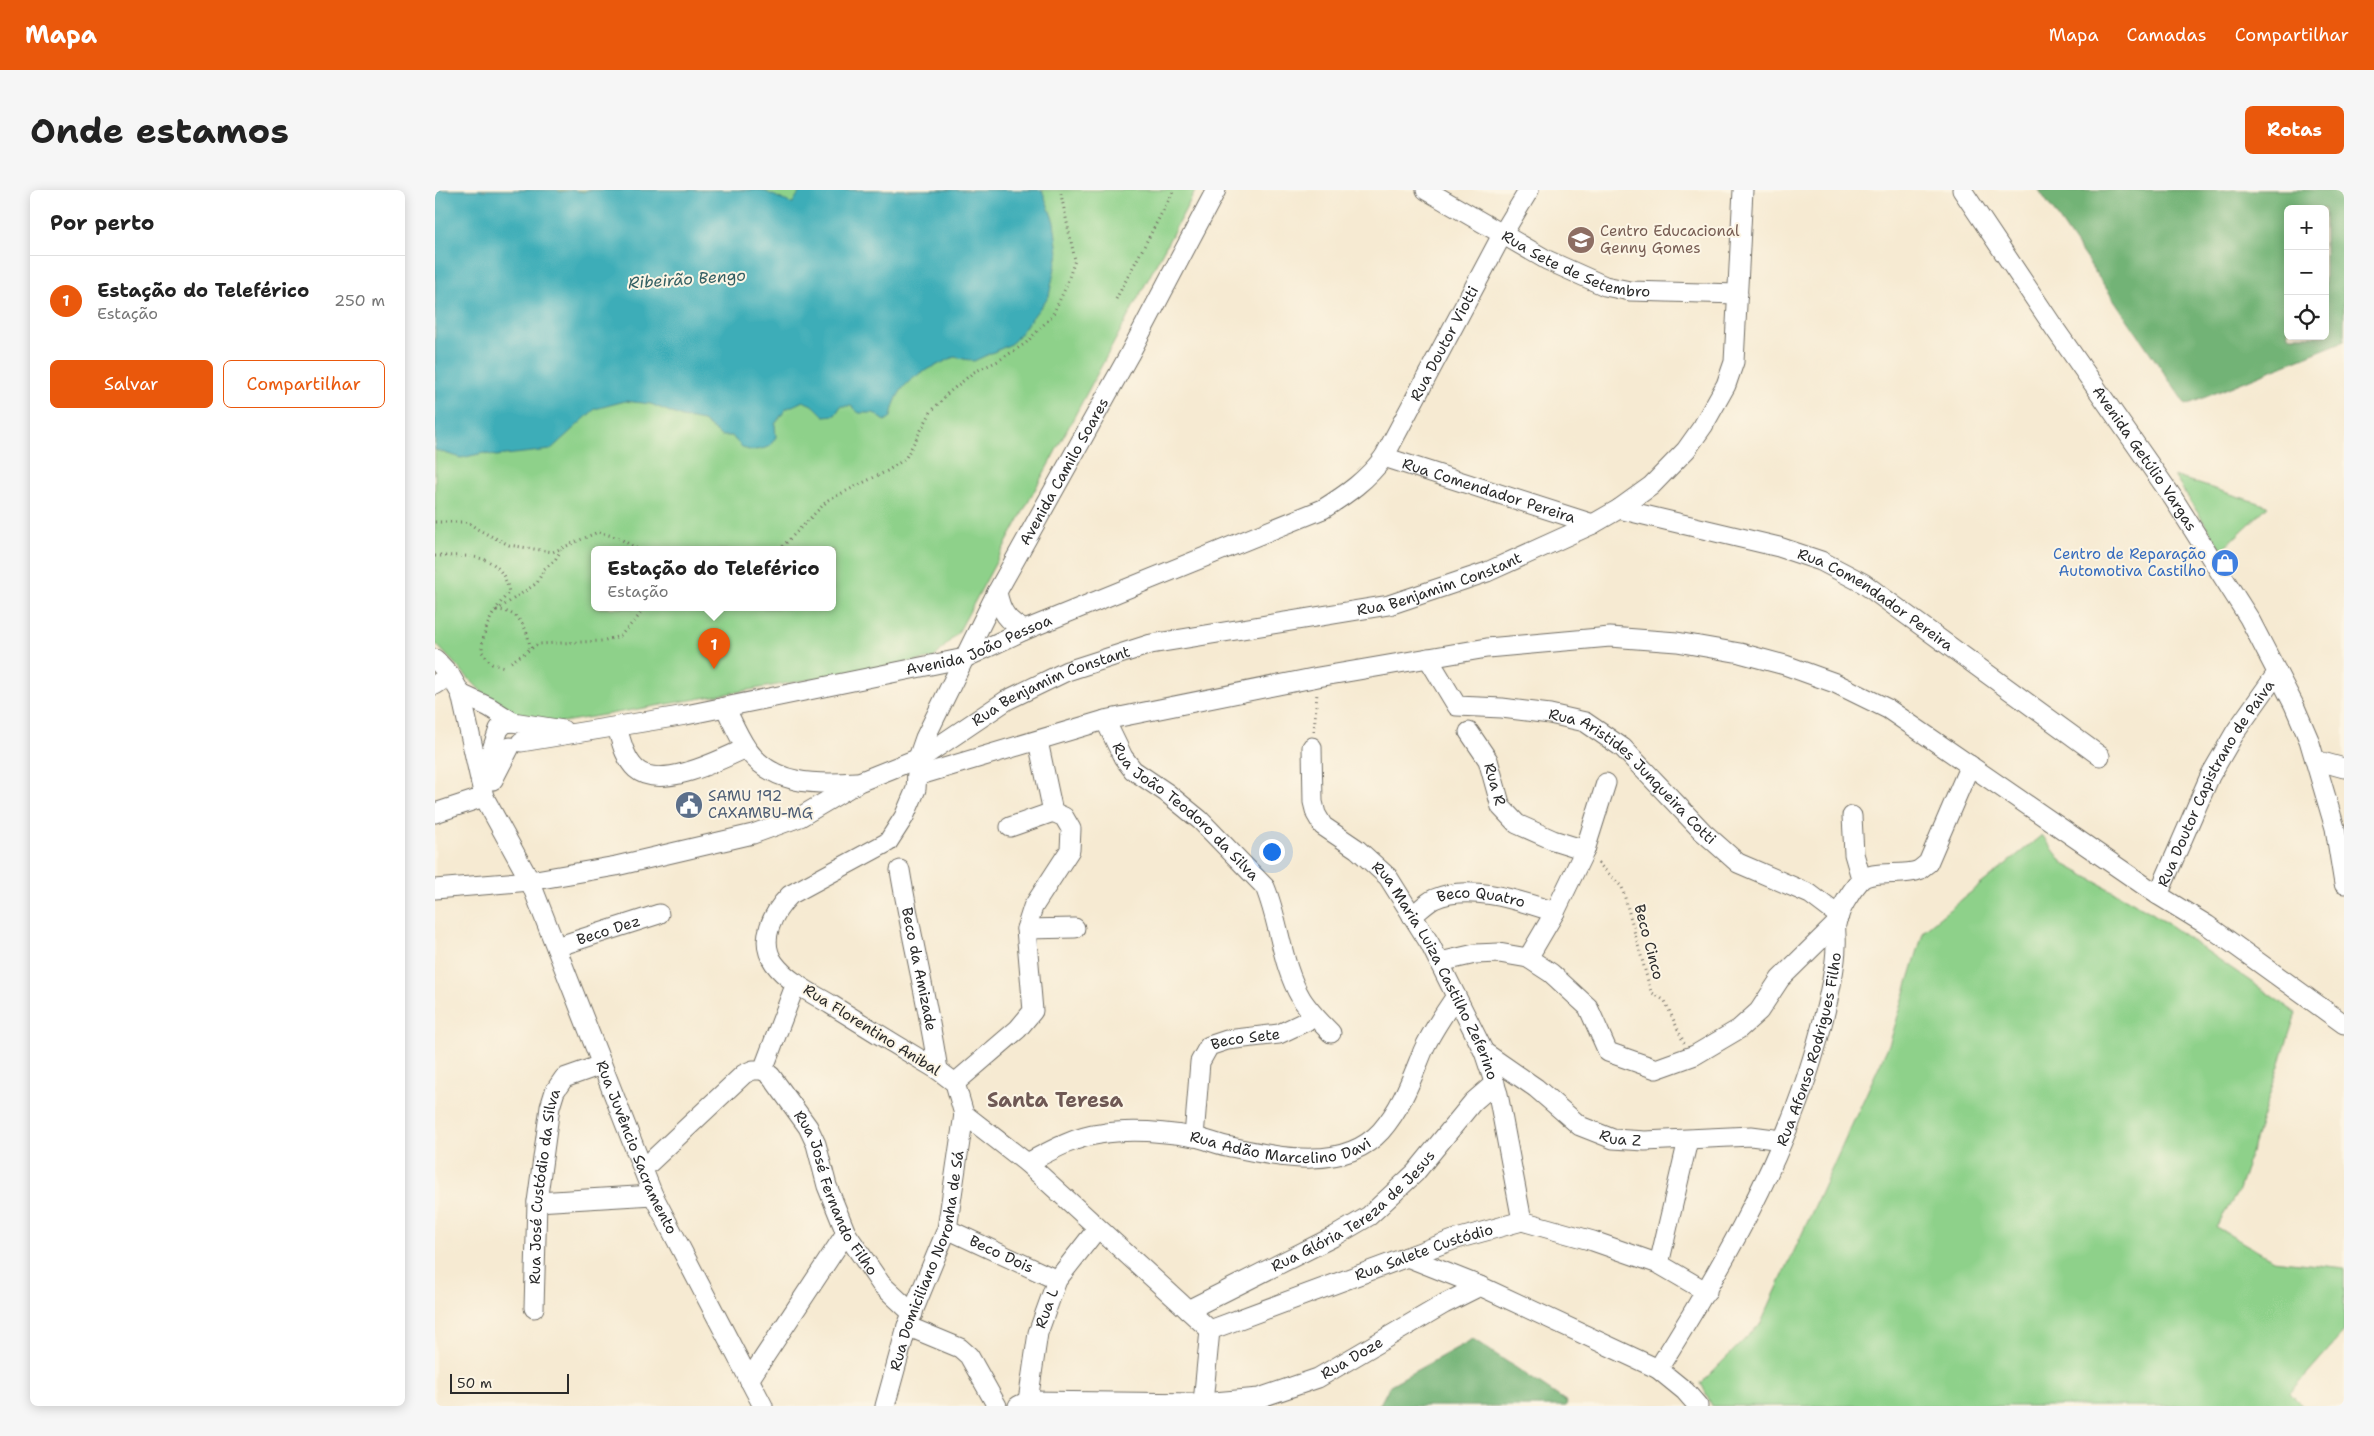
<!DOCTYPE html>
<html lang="pt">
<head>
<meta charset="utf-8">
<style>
	:root { --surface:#fff; --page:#f6f6f6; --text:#222; --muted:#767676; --line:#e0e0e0; --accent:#ea580c }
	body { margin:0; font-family:"Shantell Sans",sans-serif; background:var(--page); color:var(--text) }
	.controls { position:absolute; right:15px; top:15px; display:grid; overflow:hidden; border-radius:8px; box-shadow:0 2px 12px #0003 }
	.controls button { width:45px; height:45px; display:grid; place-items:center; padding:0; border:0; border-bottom:1px solid var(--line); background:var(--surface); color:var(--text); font:25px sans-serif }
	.scale { position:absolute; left:15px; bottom:12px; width:119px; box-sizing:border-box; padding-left:5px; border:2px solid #2b2b2b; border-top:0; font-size:14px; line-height:18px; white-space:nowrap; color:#2b2b2b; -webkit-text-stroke:4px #fcf5e5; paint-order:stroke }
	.you { position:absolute; left:836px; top:661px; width:18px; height:18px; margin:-12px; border:4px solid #fff; border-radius:50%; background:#1a73e8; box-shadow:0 0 0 8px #1a73e833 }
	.badge { display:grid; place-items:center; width:32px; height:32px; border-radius:50%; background:var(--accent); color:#fff; font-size:16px; font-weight:700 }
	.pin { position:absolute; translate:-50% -41px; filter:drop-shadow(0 1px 2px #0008) }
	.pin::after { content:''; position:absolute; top:26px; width:18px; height:15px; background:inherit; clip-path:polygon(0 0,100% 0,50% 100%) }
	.popup { position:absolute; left:156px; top:356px; width:245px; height:65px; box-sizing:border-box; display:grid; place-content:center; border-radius:8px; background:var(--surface); filter:drop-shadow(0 1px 4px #0005); font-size:16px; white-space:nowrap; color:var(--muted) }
	.popup b { font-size:19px; color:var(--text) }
	.popup::after { content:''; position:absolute; left:50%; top:100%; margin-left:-10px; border:10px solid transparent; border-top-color:var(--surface) }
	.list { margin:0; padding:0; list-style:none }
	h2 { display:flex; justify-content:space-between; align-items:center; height:65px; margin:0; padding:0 20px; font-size:21px }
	h2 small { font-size:16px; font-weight:400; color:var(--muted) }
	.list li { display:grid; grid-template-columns:32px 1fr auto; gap:15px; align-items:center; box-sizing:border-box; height:90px; padding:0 20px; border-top:1px solid var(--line) }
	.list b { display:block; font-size:19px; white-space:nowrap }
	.list p { margin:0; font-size:16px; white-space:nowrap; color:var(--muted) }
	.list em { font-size:16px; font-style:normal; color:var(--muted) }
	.actions { display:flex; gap:10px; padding:15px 20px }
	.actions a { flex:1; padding:11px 0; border:1px solid var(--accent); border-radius:8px; text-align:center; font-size:18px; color:var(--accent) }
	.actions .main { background:var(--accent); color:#fff }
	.icon { flex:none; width:28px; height:28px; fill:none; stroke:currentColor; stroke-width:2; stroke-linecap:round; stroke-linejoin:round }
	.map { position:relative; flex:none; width:1909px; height:1216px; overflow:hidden; border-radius:8px }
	header { display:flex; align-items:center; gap:30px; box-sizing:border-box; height:70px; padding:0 25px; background:var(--accent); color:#fff }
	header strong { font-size:24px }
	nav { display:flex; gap:28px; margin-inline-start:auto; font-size:18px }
	.intro { display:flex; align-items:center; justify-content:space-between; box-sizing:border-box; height:120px; padding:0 30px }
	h1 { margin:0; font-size:35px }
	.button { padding:12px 22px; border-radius:8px; background:var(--accent); color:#fff; font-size:18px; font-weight:700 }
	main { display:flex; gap:30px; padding:0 30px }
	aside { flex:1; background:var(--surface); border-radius:8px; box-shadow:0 2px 12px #0003 }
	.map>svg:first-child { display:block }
	.green { fill:#8ed18a; stroke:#5c7e5a; fill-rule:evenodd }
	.forest { fill:#72b376; stroke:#4e6f50; fill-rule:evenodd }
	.water { fill:#3cadb8; stroke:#346c72 }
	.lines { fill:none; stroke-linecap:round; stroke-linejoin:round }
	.minor-casing { stroke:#726e65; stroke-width:21 }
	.path { stroke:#726e65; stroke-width:3; stroke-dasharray:1 4; stroke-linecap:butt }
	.minor { stroke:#fff; stroke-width:19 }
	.labels { text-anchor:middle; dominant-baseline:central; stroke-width:4; stroke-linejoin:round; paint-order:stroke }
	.education-label { font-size:15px; fill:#785e54; stroke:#fcf5e5; text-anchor:start }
	.street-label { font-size:15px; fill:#2b2b2b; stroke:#fcf5e5 }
	.shop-label { font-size:15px; fill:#366cbe; stroke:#fcf5e5; text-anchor:end }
	.service-label { font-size:15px; fill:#4e5e75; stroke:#fcf5e5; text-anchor:start }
	.water-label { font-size:16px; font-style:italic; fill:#325f63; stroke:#fcf5e5 }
	.district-label { font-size:20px; font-weight:bold; fill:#6f5955; stroke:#fcf5e5 }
</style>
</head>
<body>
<header>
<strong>Mapa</strong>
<nav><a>Mapa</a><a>Camadas</a><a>Compartilhar</a></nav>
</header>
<div class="intro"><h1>Onde estamos</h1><a class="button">Rotas</a></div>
<main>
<aside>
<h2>Por perto<small></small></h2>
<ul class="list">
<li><span class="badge">1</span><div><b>Estação do Teleférico</b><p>Estação</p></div><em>250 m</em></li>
</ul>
<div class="actions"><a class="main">Salvar</a><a>Compartilhar</a></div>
</aside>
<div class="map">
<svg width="1909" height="1216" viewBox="0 0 1909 1216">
	<rect width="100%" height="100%" fill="#fcf5e5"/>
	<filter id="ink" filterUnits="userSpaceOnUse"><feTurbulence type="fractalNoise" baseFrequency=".02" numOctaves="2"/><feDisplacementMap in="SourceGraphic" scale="10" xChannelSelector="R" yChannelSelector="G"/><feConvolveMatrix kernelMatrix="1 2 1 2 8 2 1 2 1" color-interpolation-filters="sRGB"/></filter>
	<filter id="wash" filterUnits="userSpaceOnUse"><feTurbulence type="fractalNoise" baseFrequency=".0096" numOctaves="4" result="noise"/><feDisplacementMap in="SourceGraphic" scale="20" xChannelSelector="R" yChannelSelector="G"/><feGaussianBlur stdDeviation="1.12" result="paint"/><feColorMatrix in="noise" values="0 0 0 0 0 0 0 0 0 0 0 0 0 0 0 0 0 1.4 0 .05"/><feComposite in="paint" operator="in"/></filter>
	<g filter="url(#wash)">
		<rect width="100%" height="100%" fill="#f6ead2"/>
		<path class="green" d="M0,0H761L524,441L499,468L111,535L62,518L0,453ZM160,360H398V418H160Z
			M1739,286L1833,316L1787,360Z
			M1607,645L1629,674L1717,723L1861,823L1804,1000L1781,1037L1838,1070L1909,1078V1142L1855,1203L1868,1216H1277L1266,1193L1326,1133L1455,852L1489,740Z"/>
		<path class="forest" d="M1604,0H1909V151L1751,215ZM1853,19H1890V146H1853Z
			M1038,1149L1132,1212L1131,1216H944L955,1195Z"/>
		<path class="water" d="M0,0H122L125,2L137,0L149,2L152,0H327L357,14L366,0L372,2L374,0H607L619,32L623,63L614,106L580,150L574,155L539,171L519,167C487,183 463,188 456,227L450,231L439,223H424L416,216H406L400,225L389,226L379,216L368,211L351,219L340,234L341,247L334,257C315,262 310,263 297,246H286L268,231L247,227L216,214L190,211L160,219L115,260L61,266L49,263L26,268L0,260Z"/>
	</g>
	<g filter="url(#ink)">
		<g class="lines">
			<defs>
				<g id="minor">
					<path id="s1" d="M991,0L1112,70L1170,96L1195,101L1303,104"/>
					<path id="s2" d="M1527,0L1620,139L1738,308L1814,428L1859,515L1874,550L1900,638L1909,694"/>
					<path id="s3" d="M949,267L1158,334"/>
					<path id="s4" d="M1184,319L1344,357L1386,371L1428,393L1665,566"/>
					<path d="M562,402C566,422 572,431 590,440"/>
					<path id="s5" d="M993,468L1022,516L1067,518L1115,524L1150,532L1188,558L1268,642L1303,673L1375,704L1404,726"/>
					<path id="s6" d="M0,469L15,485L26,504L49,607L95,691L218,1005L328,1216"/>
					<path d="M0,495L15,485"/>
					<path d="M26,504L54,517L78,532"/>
					<path d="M290,517C297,531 303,546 312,559C337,595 381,595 421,592"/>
					<path id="s7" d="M670,530L688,567L698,580L732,603L765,630L830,697C845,733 846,774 866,808C874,821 885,832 896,843"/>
					<path d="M182,537C186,551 190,569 201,579C225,601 287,569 311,558"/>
					<path id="s8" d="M1034,542L1053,570L1066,617L1082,634L1118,650L1150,660"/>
					<path id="s9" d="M86,552L251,525L530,468L590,440L888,319C912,304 932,290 949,267L1067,45L1094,0"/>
					<path id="s10" d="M877,557L878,612L881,624L888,636L922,659L953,687L995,754L1049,862L1063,904L1087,1031"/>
					<path d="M1880,570L1909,578"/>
					<path d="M482,586L670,530L883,487L1052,458L1175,447L1242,452L1305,463L1350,475L1400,493L1453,519L1723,705L1772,735L1909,834"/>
					<path d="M58,590L75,557"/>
					<path d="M46,592L64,539L70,533L78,532L128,540"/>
					<path d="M0,623L49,607"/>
					<path d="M1417,626L1419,664L1426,688"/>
					<path d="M575,637L618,622"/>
					<path id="s11" d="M465,680C476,747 493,813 503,880"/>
					<path id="s12" d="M0,699L95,691L181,676L318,644L365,627L424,592L489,566L572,510L632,481L716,454L954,415L1052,382L1158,334L1184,319L1216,296L1251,260L1268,236L1291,195L1299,172L1308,0"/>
					<path id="s13" d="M1723,705L1775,586L1801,541L1842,483"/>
					<path id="s14" d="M977,726C984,721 991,713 999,709C1034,693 1085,711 1120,722"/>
					<path d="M591,739L640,738"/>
					<path id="s15" d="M121,757L224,724"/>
					<path d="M1093,768L1120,722L1150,660L1171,593"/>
					<path d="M1005,772L1040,764L1064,763L1093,768L1116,783L1153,817L1173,862L1221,879L1260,865L1304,839L1324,821L1345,789L1401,734"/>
					<path id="s16" d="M1049,862L1101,898L1145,936L1178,949L1210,951L1316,946L1347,950"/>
					<path id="s17" d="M328,880L336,886L373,937L381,954L392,996L411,1043L446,1094L478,1124"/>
					<path d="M520,893L583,839L598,821L591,739L598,717L635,660L636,639L629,627L618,622L603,551"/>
					<path id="s18" d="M759,947L765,872L774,856L792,850L844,844L880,827"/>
					<path id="s19" d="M592,973C615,961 639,947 665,944C694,939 730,942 759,947C771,949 783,955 796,957C843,967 909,982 946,941C967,917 976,890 988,861C996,842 1009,824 1021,806"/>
					<path d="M208,979L309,884L318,880H328L361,793"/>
					<path d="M102,1012L218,1005"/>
					<path id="s20" d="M512,1039L622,1090"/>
					<path d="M972,1067L1045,1096"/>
					<path d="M1224,1074L1253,950"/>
					<path id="s21" d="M99,1118L102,1012L115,917L120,901L129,888L166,875"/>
					<path id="s22" d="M753,1120L900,1046L934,1026L980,983L1038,912L1060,893"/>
					<path d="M472,1136L525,1158L534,1166L562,1216"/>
					<path id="s23" d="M775,1140L592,973L529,924L520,893L503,880C466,858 430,836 395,814C376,803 352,791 339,773C323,750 338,722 355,705L453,652L469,627L481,599L483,568L490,548L562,402L694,165L781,0"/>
					<path id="s24" d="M1223,1179C1281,1087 1338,990 1372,886C1382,855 1391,822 1397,790C1399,779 1401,767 1401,756C1402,749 1400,741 1401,734C1404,720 1416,701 1425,691C1435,679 1469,687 1484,680C1487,678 1490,675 1493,673L1535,575"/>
					<path d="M314,1190L411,1043"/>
					<path id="s25" d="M593,1211L603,1143L622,1090L662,1039"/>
					<path id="s26" d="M768,1213L775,1140L1018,1050L1087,1031L1158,1051L1224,1074L1272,1102"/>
					<path id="s27" d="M450,1216L472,1136L512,1039L529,924"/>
					<path id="s28" d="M583,1216L593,1211L768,1213L824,1208L883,1188L1009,1114L1045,1096L1223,1179L1250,1201L1263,1216"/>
				</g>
			</defs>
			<use href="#minor" class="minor-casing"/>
			<path class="path" d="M681,109L739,0
				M0,332H33L42,339L74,355L118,362L163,342L184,348L204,360
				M344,360L393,310L452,281L470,269L496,222L512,204L539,182L563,171L591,153L617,126L630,99L640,70L625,0
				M0,366C33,366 66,361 74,402C59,420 47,438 47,462L57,474L70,477
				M95,458C93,438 84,421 62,420L102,393L109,379L120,370L126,360
				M76,472L103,454L167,451L185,446L203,427L208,418
				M879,541L882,503
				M1163,673L1187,697L1216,802L1230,811L1249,853"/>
			<use href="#minor" class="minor"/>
		</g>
	</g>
	<defs>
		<symbol id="school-disc" viewBox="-11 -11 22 22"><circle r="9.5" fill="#8d6e63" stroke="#fcf5e5"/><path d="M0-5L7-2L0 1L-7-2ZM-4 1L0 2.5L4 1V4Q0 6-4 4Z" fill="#fff"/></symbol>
		<symbol id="shop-disc" viewBox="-11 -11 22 22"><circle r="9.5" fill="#3f7fe0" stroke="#fcf5e5"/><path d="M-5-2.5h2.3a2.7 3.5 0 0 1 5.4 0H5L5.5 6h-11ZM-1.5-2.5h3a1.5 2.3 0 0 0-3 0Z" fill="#fff"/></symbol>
		<symbol id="civic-disc" viewBox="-11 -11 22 22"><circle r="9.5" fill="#5c6f8a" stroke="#fcf5e5"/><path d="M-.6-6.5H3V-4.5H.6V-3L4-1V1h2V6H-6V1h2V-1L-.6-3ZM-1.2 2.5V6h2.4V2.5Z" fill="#fff"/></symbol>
	</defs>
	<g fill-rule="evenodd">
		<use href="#school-disc" x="1130" y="34" width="32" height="32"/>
		<use href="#shop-disc" x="1774" y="357" width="32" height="32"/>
		<use href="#civic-disc" x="238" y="599" width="32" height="32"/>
	</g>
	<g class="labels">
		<g class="education-label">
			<text x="1165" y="41">Centro Educacional<tspan x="1165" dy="17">Genny Gomes</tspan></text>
		</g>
		<g class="street-label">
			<text stroke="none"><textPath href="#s1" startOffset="169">Rua Sete de Setembro</textPath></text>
			<text stroke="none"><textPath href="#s9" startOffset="1049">Rua Doutor Viotti</textPath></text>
			<text stroke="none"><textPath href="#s2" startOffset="325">Avenida Getúlio Vargas</textPath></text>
			<text stroke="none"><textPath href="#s23" startOffset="1178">Avenida Camilo Soares</textPath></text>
			<text stroke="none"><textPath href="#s3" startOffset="110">Rua Comendador Pereira</textPath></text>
			<text stroke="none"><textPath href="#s12" startOffset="1062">Rua Benjamim Constant</textPath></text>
			<text stroke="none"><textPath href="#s4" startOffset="275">Rua Comendador Pereira</textPath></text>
			<text stroke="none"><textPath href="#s9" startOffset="469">Avenida João Pessoa</textPath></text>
			<text stroke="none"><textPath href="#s12" startOffset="658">Rua Benjamim Constant</textPath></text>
			<text stroke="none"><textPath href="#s5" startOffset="255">Rua Aristides Junqueira Cotti</textPath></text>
			<text stroke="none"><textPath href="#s8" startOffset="59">Rua R</textPath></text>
			<text stroke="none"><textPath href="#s13" startOffset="126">Rua Doutor Capistrano de Paiva</textPath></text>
			<text stroke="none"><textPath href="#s7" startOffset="124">Rua João Teodoro da Silva</textPath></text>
			<text stroke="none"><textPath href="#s14" startOffset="76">Beco Quatro</textPath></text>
			<text stroke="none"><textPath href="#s15" startOffset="55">Beco Dez</textPath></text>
			<text transform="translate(1214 752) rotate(75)">Beco Cinco</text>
			<text stroke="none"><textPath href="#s11" startOffset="101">Beco da Amizade</textPath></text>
			<text stroke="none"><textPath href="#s10" startOffset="269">Rua Maria Luiza Castilho Zeferino</textPath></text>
			<text transform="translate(437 840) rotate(32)">Rua Florentino Anibal</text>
			<text stroke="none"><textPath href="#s18" startOffset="131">Beco Sete</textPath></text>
			<text stroke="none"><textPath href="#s24" startOffset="356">Rua Afonso Rodrigues Filho</textPath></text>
			<text stroke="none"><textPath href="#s19" startOffset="262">Rua Adão Marcelino Davi</textPath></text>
			<text stroke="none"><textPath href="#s16" startOffset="164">Rua Z</textPath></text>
			<text stroke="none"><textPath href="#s6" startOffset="532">Rua Juvêncio Sacramento</textPath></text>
			<text stroke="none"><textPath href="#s21" startOffset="122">Rua José Custódio da Silva</textPath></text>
			<text stroke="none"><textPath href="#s17" startOffset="145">Rua José Fernando Filho</textPath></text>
			<text stroke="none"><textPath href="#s22" startOffset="194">Rua Glória Tereza de Jesus</textPath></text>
			<text stroke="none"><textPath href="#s26" startOffset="301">Rua Salete Custódio</textPath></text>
			<text stroke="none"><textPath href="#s20" startOffset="60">Beco Dois</textPath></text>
			<text stroke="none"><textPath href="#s27" startOffset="152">Rua Domiciliano Noronha de Sá</textPath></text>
			<text stroke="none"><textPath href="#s25" startOffset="95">Rua L</textPath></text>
			<text stroke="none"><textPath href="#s28" startOffset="344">Rua Doze</textPath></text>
		</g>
		<g class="shop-label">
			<text x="1771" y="364">Centro de Reparação<tspan x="1771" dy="17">Automotiva Castilho</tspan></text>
		</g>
		<g class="service-label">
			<text x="273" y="606">SAMU 192<tspan x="273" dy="17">CAXAMBU-MG</tspan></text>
		</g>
		<g class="water-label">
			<text transform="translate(252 89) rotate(-4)">Ribeirão Bengo</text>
		</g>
		<g class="district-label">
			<text x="620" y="910">Santa Teresa</text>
		</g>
	</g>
</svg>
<div class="controls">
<button>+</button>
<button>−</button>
<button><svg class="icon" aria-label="locate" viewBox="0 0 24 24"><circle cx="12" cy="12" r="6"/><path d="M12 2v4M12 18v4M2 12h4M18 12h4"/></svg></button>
</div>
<div class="scale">50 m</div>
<div class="you"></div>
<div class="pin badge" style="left:279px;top:479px">1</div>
<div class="popup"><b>Estação do Teleférico</b>Estação</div>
</div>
</main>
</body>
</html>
